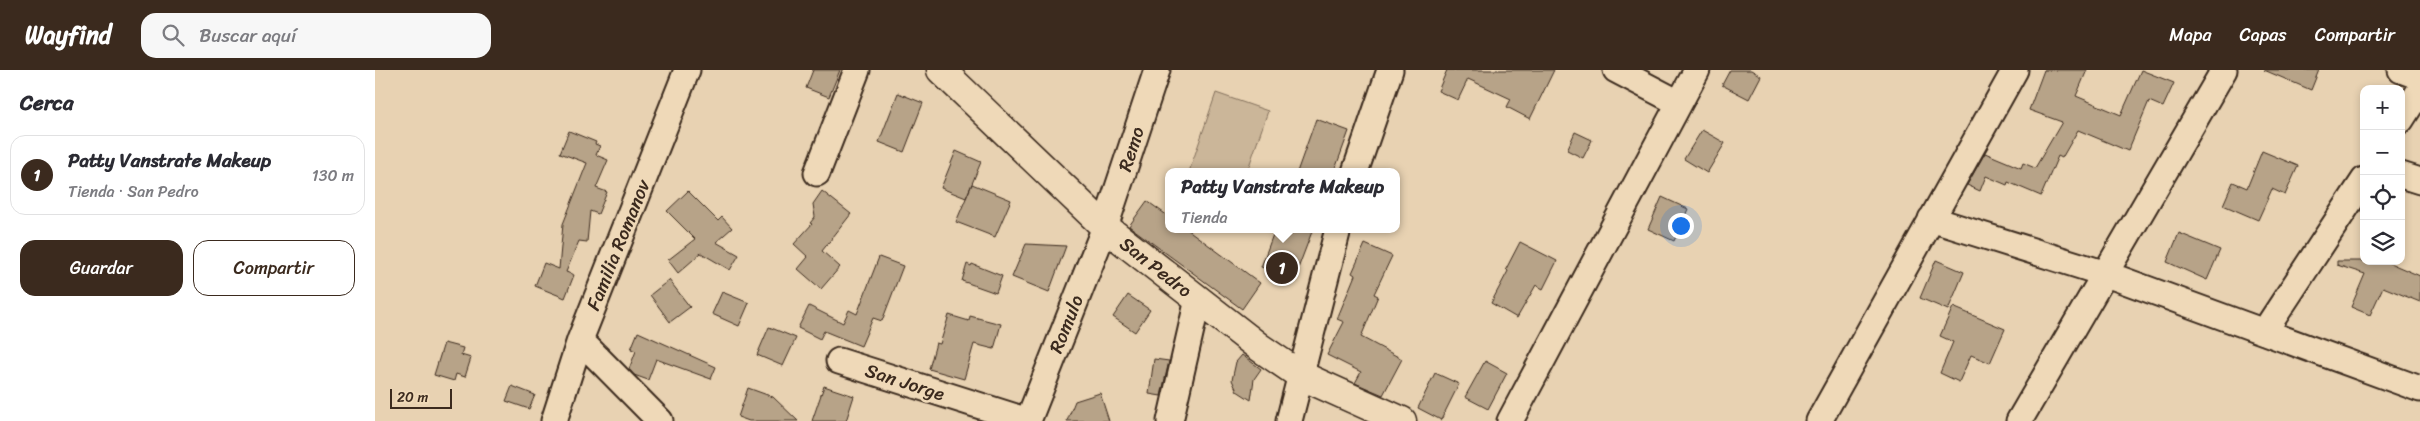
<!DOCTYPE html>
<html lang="es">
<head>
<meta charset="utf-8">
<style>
	:root { --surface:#fff; --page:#f7f7f7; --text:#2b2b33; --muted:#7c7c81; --line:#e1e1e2; --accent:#3b2a1e }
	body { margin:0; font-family:Sriracha,sans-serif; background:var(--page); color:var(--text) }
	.controls { position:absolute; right:15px; top:15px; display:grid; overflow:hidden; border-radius:10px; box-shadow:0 2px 8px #0003 }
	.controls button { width:45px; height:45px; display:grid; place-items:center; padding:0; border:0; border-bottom:1px solid var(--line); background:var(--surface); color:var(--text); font:25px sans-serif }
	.scale { position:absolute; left:15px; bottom:12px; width:62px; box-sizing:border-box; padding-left:5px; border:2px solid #3b2a1e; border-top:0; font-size:14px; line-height:18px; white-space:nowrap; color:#3b2a1e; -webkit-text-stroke:4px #efd9b8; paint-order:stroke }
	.you { position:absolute; left:1305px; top:155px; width:18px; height:18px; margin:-12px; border:4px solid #fff; border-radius:50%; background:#1a73e8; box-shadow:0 0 0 8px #1a73e833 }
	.badge { display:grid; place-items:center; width:32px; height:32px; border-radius:50%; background:var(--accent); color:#fff; font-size:16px; font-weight:700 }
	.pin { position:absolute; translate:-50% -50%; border:2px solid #fff; box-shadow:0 1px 5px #0006 }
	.popup { position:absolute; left:790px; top:98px; width:235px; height:65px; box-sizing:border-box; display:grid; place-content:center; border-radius:10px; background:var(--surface); filter:drop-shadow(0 1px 4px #0005); font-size:16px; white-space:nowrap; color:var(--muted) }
	.popup b { font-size:19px; color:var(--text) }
	.popup::after { content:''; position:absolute; left:50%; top:100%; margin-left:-10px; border:10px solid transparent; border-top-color:var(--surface) }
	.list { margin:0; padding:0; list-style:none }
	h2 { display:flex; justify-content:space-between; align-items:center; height:65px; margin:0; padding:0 20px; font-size:21px }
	h2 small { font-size:16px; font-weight:400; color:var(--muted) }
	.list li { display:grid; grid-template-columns:32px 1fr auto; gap:15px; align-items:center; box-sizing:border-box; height:80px; margin:0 10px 10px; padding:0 10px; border:1px solid var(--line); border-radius:15px }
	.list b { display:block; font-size:19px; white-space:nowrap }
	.list p { margin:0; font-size:16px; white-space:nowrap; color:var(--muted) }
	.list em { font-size:16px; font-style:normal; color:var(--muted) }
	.actions { display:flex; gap:10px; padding:15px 20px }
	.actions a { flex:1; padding:11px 0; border:1px solid var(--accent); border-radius:15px; text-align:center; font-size:18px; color:var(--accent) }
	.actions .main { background:var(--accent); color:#fff }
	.icon { flex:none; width:28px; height:28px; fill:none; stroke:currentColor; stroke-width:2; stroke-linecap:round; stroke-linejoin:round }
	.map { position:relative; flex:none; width:2045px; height:351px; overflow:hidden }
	header { display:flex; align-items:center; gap:30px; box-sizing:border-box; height:70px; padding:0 25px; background:var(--accent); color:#fff }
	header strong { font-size:24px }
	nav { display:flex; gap:28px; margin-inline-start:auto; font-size:18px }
	.search { width:350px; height:45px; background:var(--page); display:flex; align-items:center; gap:12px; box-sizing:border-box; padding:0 18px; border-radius:15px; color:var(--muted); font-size:19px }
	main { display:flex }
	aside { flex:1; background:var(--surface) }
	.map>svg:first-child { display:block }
	.grass { fill:#cbb699; stroke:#83705c }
	.building { fill:#b7a388; stroke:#3b2a1e }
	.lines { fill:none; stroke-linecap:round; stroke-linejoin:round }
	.minor-casing { stroke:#3b2a1e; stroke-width:29 }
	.secondary-casing { stroke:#3b2a1e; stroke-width:31 }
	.minor { stroke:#efd9b8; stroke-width:25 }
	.secondary { stroke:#efd9b8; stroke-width:28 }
	.labels { text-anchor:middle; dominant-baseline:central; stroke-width:5; stroke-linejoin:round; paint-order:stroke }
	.street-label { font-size:19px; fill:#3b2a1e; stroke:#efd9b8 }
</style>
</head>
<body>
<header>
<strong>Wayfind</strong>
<div class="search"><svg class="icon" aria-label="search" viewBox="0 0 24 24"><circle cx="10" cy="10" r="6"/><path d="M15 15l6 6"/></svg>Buscar aquí</div>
<nav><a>Mapa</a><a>Capas</a><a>Compartir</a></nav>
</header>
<main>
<aside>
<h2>Cerca<small></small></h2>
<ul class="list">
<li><span class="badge">1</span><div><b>Patty Vanstrate Makeup</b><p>Tienda · San Pedro</p></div><em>130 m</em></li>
</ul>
<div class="actions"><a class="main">Guardar</a><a>Compartir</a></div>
</aside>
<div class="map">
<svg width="2045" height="351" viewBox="0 0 2045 351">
	<rect width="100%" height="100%" fill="#e8d2b2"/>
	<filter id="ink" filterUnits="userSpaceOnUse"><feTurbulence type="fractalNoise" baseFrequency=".02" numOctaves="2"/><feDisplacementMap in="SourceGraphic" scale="10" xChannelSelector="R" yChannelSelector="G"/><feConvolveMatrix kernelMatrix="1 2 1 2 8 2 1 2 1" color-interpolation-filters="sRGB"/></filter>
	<g filter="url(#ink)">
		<path class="grass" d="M841,23L893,41L872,102H814Z"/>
		<path class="building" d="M438,0H465L454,27L431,18Z
			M1072,0H1179L1155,49L1132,37L1136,29L1093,9L1083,30L1063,21Z
			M1355,0H1376L1386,6L1374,29L1347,15Z
			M1669,0H1712L1701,26L1746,45L1766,0L1799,13L1788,37L1774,31L1753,81L1703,60L1687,88L1683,86L1666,126L1633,112L1632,115L1611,106L1605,121L1592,115L1610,83L1646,98L1648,93L1660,98L1687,52L1654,40Z
			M1889,0H1944L1936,20Z
			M523,23L548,33L529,82L504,72Z
			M941,49L974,61L959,102H922Z
			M1327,60L1350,73L1332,103L1309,89Z
			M194,61L221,72L220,74L225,76L221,85L233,90L221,118L232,122L223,144L215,141L212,172L204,171L191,202L199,205L190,228L160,216L169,193L184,199L188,154L212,93L185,83Z
			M1200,62L1217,70L1208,88L1192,80Z
			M581,81L606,92L591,128L566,118Z
			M1887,81L1923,96L1910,125L1897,119L1883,150L1848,135L1858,112L1872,118Z
			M597,114L636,130L620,167L581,152Z
			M313,121L343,151L347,147L357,158L341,172L364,185L355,200L326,183L303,203L293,190L320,169L292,141Z
			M447,121L476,144L447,181L465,197L446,219L423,199L433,187L419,174L437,154L435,153L440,147L438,134Z
			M1287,127L1313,139L1299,171L1273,159Z
			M772,131L793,146V159H812L885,213L867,239L754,156Z
			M900,159H938L919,209L886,197Z
			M1804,163L1845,180L1832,210L1792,192Z
			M1145,172L1182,191L1168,219L1161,215L1142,248L1116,233L1133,201L1131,199Z
			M651,174L691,176L674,222L637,207Z
			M990,174L1017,186L999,224L1003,226L986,267L1027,289L1008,325L980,313L986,302L952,285L969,252L962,249L980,205L977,203Z
			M504,187L528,196L507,251L498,248L486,276L449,261L445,269L423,258L434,236L468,253L474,240L482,244Z
			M1561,190L1589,202L1573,240L1545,228Z
			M1962,191H2010L2045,206V232L2008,217L1995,245L1976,237L1990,204L1962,195Z
			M592,194L596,196L597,194L627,206L621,223L587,211Z
			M294,210L315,237L295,252L275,225Z
			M347,222L374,233L364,256L337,244Z
			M753,225L775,240L760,262L738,247Z
			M1578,237L1630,259L1615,293L1596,285L1584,312L1565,303L1578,272L1565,266Z
			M574,245L594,251L595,246L626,254L619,279L599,274L589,309L554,299L561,273L565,274Z
			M394,257L421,268L408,296L382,285Z
			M263,262L341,297L336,309L281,289L273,310L259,305L254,299L261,281L256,279Z
			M69,273L88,278L86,285L96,288L90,307L81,304L79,311L59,305Z
			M867,285L886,299L879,309L876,330L862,321L857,310L861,292Z
			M779,289L794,291L786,326L774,324Z
			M1110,291L1132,303L1113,339L1090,327Z
			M1060,303L1084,314L1066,350L1043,338Z
			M137,316L160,325L154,339L131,331Z
			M449,316L479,326L471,351H437Z
			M373,318L398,327L423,351H374L363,347Z
			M725,323L734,351H692L700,331Z"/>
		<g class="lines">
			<defs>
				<path id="minor" d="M1241,0L1304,33
					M2026,0L2045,7
					M2026,50L2045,20
					M980,102L1015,0
					M442,103L482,0
					M2026,105L2045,111
					M1556,149L1731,204L2045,319
					M1889,262L1989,110
					M205,270L285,351
					M464,291L653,351
					M179,351L205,270L312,0
					M653,351L730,157L782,0
					M795,351L823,229
					M914,351L963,159
					M1135,351L1322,0
					M1444,351L1640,0
					M1644,351L1849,0"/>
				<path id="secondary" d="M566,0L730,157L884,277L925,305L1027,351"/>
			</defs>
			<use href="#minor" class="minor-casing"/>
			<use href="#secondary" class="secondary-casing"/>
			<use href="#minor" class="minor"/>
			<use href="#secondary" class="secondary"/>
		</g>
	</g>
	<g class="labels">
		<g class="street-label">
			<text transform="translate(756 79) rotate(-72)">Remo</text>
			<text transform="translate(243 175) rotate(-68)">Familia Romanov</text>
			<text transform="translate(781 197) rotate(38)">San Pedro</text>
			<text transform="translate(691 254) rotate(-68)">Romulo</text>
			<text transform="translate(530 312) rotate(18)">San Jorge</text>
		</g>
	</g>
</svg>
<div class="controls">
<button>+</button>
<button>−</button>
<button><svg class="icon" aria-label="locate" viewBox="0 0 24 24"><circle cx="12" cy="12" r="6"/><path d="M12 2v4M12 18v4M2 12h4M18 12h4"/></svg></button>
<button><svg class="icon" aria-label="layers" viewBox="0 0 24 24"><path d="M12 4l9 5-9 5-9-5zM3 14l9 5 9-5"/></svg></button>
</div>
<div class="scale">20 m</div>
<div class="you"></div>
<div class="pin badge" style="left:907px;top:198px">1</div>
<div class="popup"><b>Patty Vanstrate Makeup</b>Tienda</div>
</div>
</main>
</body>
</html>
